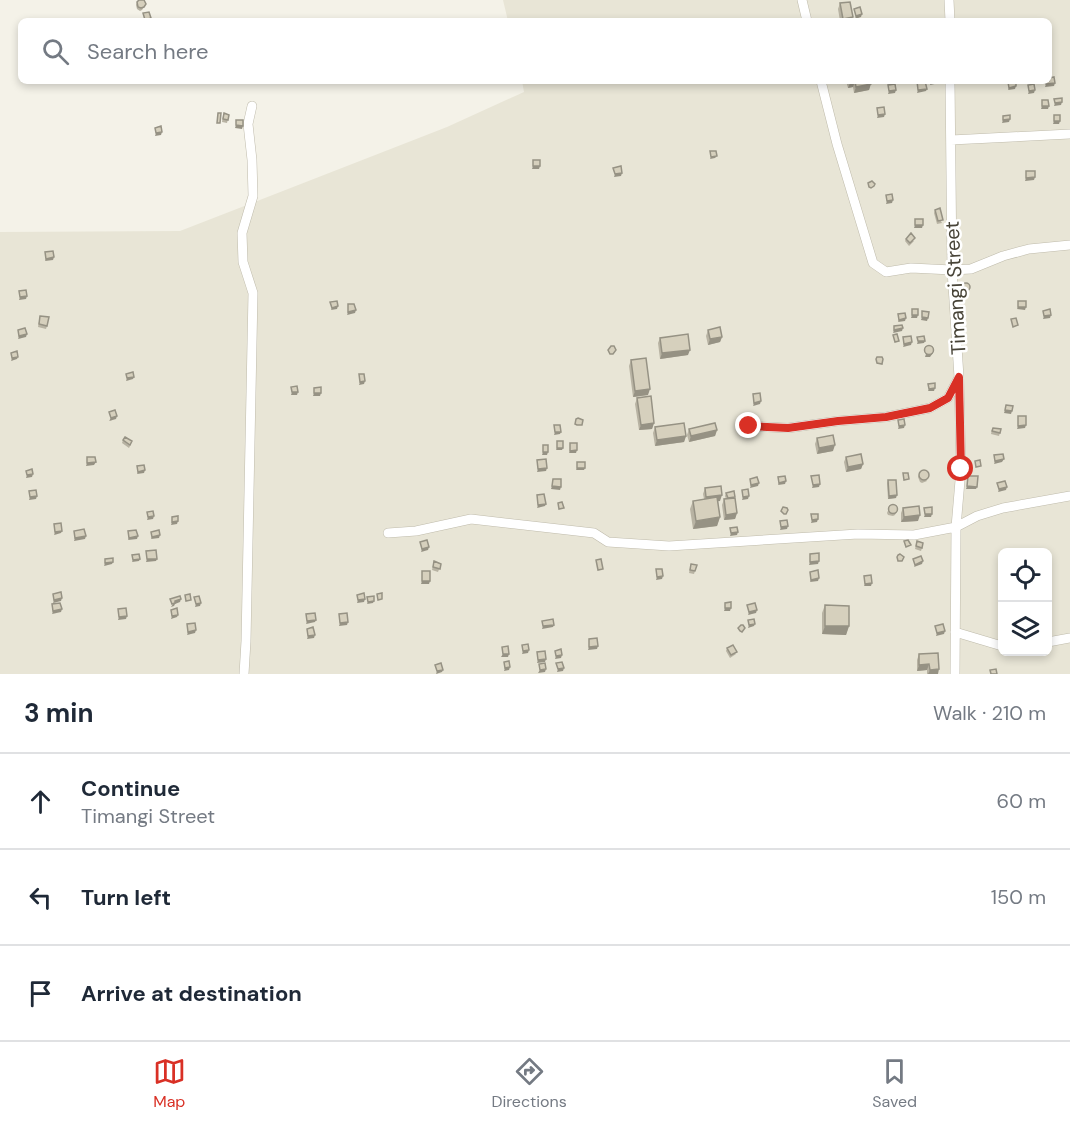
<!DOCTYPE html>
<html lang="en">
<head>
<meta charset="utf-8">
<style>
	:root { --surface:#fff; --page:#f2f2f3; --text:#1f2937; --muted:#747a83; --line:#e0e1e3; --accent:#d93025 }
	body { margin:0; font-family:"DM Sans",sans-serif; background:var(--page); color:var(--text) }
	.controls { position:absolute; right:18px; bottom:18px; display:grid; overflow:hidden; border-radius:9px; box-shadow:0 3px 9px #0003 }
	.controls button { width:54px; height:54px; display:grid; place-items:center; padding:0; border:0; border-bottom:2px solid var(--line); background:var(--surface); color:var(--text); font:30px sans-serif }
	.stop { position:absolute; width:18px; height:18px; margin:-14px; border:4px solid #d93025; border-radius:50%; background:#fff }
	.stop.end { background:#d93025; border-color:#fff; box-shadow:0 2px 6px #0008 }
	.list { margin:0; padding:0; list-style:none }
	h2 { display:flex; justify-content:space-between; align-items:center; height:78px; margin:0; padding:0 24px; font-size:26px }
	h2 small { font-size:20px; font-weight:400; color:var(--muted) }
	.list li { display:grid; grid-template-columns:39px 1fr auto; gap:18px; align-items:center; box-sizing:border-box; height:96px; padding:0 24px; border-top:2px solid var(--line) }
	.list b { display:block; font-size:22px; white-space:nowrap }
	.list p { margin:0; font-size:20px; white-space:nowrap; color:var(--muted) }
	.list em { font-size:20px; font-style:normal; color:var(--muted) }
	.icon { flex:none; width:33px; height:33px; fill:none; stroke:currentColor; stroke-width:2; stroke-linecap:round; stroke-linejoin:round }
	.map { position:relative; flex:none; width:1070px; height:674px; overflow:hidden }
	.search { position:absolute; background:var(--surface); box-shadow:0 3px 9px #0003; left:18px; right:18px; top:18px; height:66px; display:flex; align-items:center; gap:15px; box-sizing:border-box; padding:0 21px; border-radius:9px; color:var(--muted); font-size:22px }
	.sheet { height:366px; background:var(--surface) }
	nav { display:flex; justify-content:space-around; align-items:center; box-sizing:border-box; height:84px; border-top:2px solid var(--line); background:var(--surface); font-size:16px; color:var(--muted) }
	nav a { display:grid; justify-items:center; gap:3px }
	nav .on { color:var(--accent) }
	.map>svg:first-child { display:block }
	.residential { fill:#e8e5d6; fill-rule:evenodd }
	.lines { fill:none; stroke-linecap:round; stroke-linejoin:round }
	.minor-casing { stroke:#bfbbab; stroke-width:10 }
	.minor { stroke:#fff; stroke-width:9 }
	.wall { fill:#b8b3a3 }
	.shaded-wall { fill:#969284 }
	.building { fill:#d6d0bd; stroke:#969284; stroke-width:1.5 }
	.route { stroke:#d93025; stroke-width:8 }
	.labels { text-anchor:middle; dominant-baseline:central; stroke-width:5; stroke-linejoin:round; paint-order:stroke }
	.street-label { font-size:20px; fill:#474337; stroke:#fff }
</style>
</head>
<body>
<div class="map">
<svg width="1070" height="674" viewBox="0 0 1070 674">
	<rect width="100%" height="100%" fill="#f4f2e8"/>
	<path class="residential" d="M503,0H1070V674H0V232L180,231L447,127L524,92L522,81H1049V21H508ZM1002,552H1048V652H1002Z"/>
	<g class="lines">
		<defs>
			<path id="minor" d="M802,0L807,21
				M949,0L950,21
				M821,81L837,144L873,263L886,272L911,268L952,270L971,269L1003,256L1029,249L1070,245
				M950,81L952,270L959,377L961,469L956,527L955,674
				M951,140L1070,134
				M749,426L788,428L838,421L886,417L930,408L948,398L958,379
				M388,533L416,531L471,519L594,533L608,542L669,546L858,534L914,535L956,527L977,516L1003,508L1070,496
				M955,632L1002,646
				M1048,642L1070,638
				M244,674L246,641L253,293L243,262L242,233L253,196L252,160L248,124L252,106"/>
		</defs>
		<use href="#minor" class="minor-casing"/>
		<use href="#minor" class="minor"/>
	</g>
	<path class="wall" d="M137,2L146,4L142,10L140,11L137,9L136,5Z
		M840,3L851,21H840L838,9Z
		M846,81H871L869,90L854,93L853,87L848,88Z
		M229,115L227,123L222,122L223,116Z
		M935,210L942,223L937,224L934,213Z
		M906,239L914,241L909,246L905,241Z
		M40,316L47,326L46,329L38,327Z
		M708,330L722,337L720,342L708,345L706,336Z
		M660,338L688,355L660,359L658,343Z
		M631,360L648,395L633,397L629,366Z
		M637,398L654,423L652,429L639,430L635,404Z
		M655,427L686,436L684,442L655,446L653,433Z
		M689,429L717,430L715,436L689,442L687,435Z
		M1001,429L999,436L991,434L992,430Z
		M817,438L833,451L817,454L815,444Z
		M123,440L131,444L129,448L122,443Z
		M846,457L863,464L861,469L846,472L844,462Z
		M920,472L927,481L922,483L920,482L918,477Z
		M888,480L896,498L888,499L887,483Z
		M705,488L720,501H718L720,517L717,526L693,529L690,509L693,501L704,499L703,494Z
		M726,493L735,498L737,513L735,519L724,520L722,505L724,499H726L725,496Z
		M890,506L897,510L895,515L893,516L888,515L887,513Z
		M903,508L918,521L901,522V513Z
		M917,541L922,548L921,551L915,549Z
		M434,561L441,564L438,572L432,570Z
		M691,564L695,571L694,574L689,573Z
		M825,605L849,626L846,635L822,634V613Z
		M727,648L736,654L730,658L726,651Z
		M919,654L938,674H927V670L917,671V660Z"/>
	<path class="shaded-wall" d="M862,14L861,17L855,19L856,16Z
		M853,17L851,21H842L843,19Z
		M855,81L853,87L848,88L850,83Z
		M937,81H939V83L930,85L931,82Z
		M1055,83L1054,86L1045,87L1046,84Z
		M871,84L869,90L854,93L856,87Z
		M1016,86L1015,89L1008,90L1009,88Z
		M927,89L926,91L917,93L918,90Z
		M896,90L895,93L888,94L889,91Z
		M1035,90L1034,93L1028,94L1029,91Z
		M1062,102L1061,105L1054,106L1055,103Z
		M1042,106H1049L1048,109H1041Z
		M885,114L884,117L877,118L878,115Z
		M1010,119L1009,122L1002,123L1003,120Z
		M1054,121H1060L1059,124H1053Z
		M236,125L243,126L242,129L235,128Z
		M162,132L161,135L155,136L156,133Z
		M717,156L715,158L710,159L711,157Z
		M533,166H540L539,169H532Z
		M622,173L621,176L614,177L615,174Z
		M1035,177L1034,180L1025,181L1026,178Z
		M893,200L892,203L886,204L887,201Z
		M915,225H923L922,228H914Z
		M54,257L53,260L45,261L46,259Z
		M27,296L26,299L19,300L20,297Z
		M338,306L337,309L331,310L332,308Z
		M1018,307H1026L1025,310L1017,309Z
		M356,310L355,313L347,315L348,312Z
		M912,315H918L917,318H911Z
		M1051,315L1050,318L1043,319L1044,316Z
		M922,317L928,318L927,321L921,320Z
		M906,318L905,321L898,322L899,320Z
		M903,328L902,331L893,333L894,330Z
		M27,334L26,337L18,339L19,336Z
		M722,337L720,342L708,345L710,339Z
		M918,341H925L924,343L917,344Z
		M912,342L911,345L903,347L904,344Z
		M690,350L688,355L660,359L662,353Z
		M933,353L930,357H925L926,354Z
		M18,357L17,359L11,361L12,358Z
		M134,377L133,379L126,381L127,378Z
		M365,381L364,384L359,385L360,382Z
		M935,388L934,391H928L929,389Z
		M650,389L648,395L633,397L635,391Z
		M292,392H298L297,395H291Z
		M314,393H321L320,396H313Z
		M761,401L760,404L753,406L754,403Z
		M1005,410L1012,411L1011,414L1004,413Z
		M117,416L116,419L109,421L111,418Z
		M654,423L652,429L639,430L641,425Z
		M905,425L904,428L898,429L899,426Z
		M1026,425L1025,428L1017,429L1018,426Z
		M717,430L715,436L689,442L691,436Z
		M555,432H561L560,434L554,435Z
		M686,436L684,442L655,446L657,440Z
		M835,445L833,451L817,454L819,448Z
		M557,448H563L562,450H556Z
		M577,450L576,453H569L570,451Z
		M543,452H548L547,455H542Z
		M1004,459L1002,462L994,464L995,461Z
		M96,462L94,465L86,466L87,463Z
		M863,464L861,469L846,472L848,467Z
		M547,468L546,471L537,472L538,469Z
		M577,468H585L584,470H576Z
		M145,470L144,473L137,474L138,472Z
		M33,474L32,477L26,478L27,475Z
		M786,481L785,484L778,485L779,483Z
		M759,483L758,486L750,488L751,485Z
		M820,484L819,487L812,488L813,485Z
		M552,486L561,487L560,490L551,489Z
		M967,486L977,487L976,489H966Z
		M1007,487L1006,490L998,492L999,489Z
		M722,495L720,501L704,503L706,497Z
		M897,495L896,498L888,499L889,496Z
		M37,496L36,499L29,500L30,497Z
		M749,496L748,499L742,500L743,497Z
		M546,504L545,506L537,508L538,505Z
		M737,513L735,519L724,520L726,515Z
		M925,514H932L931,517H924Z
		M920,515L918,521L901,522L904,517Z
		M154,516L153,519L147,520L148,517Z
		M720,517L717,526L693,529L696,521Z
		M818,519L817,522L811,523L812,520Z
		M178,521L177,524L171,525L172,522Z
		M788,526L787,529L780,530L781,527Z
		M62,531L61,533L54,535L55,532Z
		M738,532L737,535L730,536L731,533Z
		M160,535L159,538L151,539L152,537Z
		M86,536L85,539L74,541L75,538Z
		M138,536L137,539L128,540L129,538Z
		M429,547L428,550L421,552L422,549Z
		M140,559L139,561L132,562L133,560Z
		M147,559H157L156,561L146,562Z
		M819,561L818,564L809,565L810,562Z
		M923,561L922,564L914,567L915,565Z
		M113,562L112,564L104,566L105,563Z
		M663,576L662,579L656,580L657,577Z
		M819,578L818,581L810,582L811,580Z
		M422,581H430L429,584H421Z
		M872,583L871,586H864L865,584Z
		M62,598L61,601L53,603L54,600Z
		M181,599L180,602L175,604L174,606L171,607L175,601Z
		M365,599L364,602L357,603L358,600Z
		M374,601L373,603L367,604L368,602Z
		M201,603L200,606L195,607L196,604Z
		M725,608H731L730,611H724Z
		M62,609L61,612L52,614L53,611Z
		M757,610L756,613L748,615L749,612Z
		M178,615L177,617L171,619L172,616Z
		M127,616L126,619L118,620L119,617Z
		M316,620L315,622L306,624L307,621Z
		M348,622L347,625L339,626L340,623Z
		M755,624L754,626L748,628L749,625Z
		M554,625L553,627L542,629L543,626Z
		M825,626H849L846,635L822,634Z
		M196,630L195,633L187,635L188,632Z
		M945,631L944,634L936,636L937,633Z
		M315,635L314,638L307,639L308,636Z
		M598,646L597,649L588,650L589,647Z
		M529,650L528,653L522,654L523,651Z
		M503,654H509L508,657H501Z
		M562,655L561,658L555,659L556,656Z
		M546,659L545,662L537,663L538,660Z
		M929,664L927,670L917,671L919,665Z
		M510,667L509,670L504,671L505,668Z
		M564,668L563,671L557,672L558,669Z
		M546,669L545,672L538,673L540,670Z
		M939,669L938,674H928L930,670Z
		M443,670L442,672L436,674L437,671Z"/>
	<path class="building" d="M139,0H144L146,4L144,7L141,8L138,7L137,2Z
		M850,2L853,17L843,19L840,3Z
		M860,7L862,14L856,16L854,9Z
		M149,12L151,18L145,20L143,13Z
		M894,19L895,21H887V20Z
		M1054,77L1055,83L1046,84V81H1049V78Z
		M849,81H871V84L856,87L855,81L850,83Z
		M917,81H925L927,89L918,90Z
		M1016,81V86L1009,88L1008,82Z
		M895,84L896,90L889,91L888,85Z
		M1034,84L1035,90L1029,91L1028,85Z
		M1062,98V102L1055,103L1054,99Z
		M1042,100H1048L1049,106H1042Z
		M884,107L885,114L878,115L877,108Z
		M218,113H221L220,123H217Z
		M224,113L229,115L228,120L223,119Z
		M1010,115V119L1003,120V116Z
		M1054,115H1060V121H1054Z
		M236,120H243V126L236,125Z
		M161,126L162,132L156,133L155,128Z
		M710,151H716L717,156L711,157Z
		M533,160H540V166H533Z
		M621,166L622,173L615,174L613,168Z
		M1026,171H1035V177L1026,178Z
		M872,181L875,184L874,186L871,188L869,187L868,183Z
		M892,194L893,200L887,201L886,195Z
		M940,208L943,220L938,221L935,210Z
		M915,219H923V225H915Z
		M911,233L915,238L910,243L906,239Z
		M53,251L54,257L46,259L45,252Z
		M962 287a4 4 0 1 1 8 0a4 4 0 1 1-8 0Z
		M26,290L27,296L20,297L19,291Z
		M337,301L338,306L332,308L330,302Z
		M1018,301H1026V307H1018Z
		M348,304H354L356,310L348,312Z
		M912,309H918V315H912Z
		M1050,309L1051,315L1044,316L1043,311Z
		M922,311L929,312L928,318L922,317Z
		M905,313L906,318L899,320L898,314Z
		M40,316L49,317L47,326L39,324Z
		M1016,318L1018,325L1013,327L1011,319Z
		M902,325L903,328L894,330V326Z
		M720,327L722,337L710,339L708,330Z
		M25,328L27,334L19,336L18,330Z
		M688,334L690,350L662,353L660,338Z
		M897,334L899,341L895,342L893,335Z
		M911,336L912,342L904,344L903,337Z
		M924,336L925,341H918L917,337Z
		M924.5 350a4.5 4.5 0 1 1 9 0a4.5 4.5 0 1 1-9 0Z
		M611,346H614L616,350L613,354H610L608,350Z
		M17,351L18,357L12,358L11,353Z
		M877,357H882L883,359L882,364L877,363L876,359Z
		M646,358L650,389L635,391L631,360Z
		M133,372L134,377L127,378L126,374Z
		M359,374H364L365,381L360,382Z
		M935,383V388L929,389L928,384Z
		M297,386L298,392H292L291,387Z
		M321,387V393H314V388Z
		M760,393L761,401L754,403L753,394Z
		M651,396L654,423L641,425L637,398Z
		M1006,405L1013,406L1012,411L1005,410Z
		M115,410L117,416L111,418L109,412Z
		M1018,416H1026V425L1018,426Z
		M578,418L583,420L582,425H577L575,424L576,419Z
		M904,419L905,425L899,426L898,420Z
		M684,423L686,436L657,440L655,427Z
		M715,423L717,430L691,436L689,429Z
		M554,425H560L561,432H555Z
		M993,428L1001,429L1000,433L992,431Z
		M833,435L835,445L819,448L817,438Z
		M125,437L132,441L130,445L123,440Z
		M557,441H563V448H557Z
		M570,443H577V450L570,451Z
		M543,445H548V452H543Z
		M861,454L863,464L848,467L846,457Z
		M1003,454L1004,459L995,461L994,455Z
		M87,457H95L96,462L87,463Z
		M546,459L547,468L538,469L537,460Z
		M980,460L981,466L976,467L975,461Z
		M577,462H585V468H577Z
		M144,465L145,470L138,472L137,466Z
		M32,469L33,474L27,475L26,471Z
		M919 475a5 5 0 1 1 10 0a5 5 0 1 1-10 0Z
		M903,473H908L909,479L904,480Z
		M819,475L820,484L813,485L811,476Z
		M785,476L786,481L779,483L778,477Z
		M968,476H978L977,487L967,486Z
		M757,477L759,483L751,485L750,479Z
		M553,479H561V487L552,486Z
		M888,480H896L897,495L889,496Z
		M1005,481L1007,487L999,489L997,483Z
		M721,486L722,495L706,497L705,488Z
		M748,489L749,496L743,497L742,490Z
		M36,490L37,496L30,497L29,491Z
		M734,491L735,497L728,498L726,493Z
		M544,494L546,504L538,505L537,495Z
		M717,497L720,517L696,521L693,501Z
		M735,498L737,513L726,515L724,499Z
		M562,502L564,508L559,509L558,503Z
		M888.5 509a4.5 4.5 0 1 1 9 0a4.5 4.5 0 1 1-9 0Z
		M919,506L920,515L904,517L903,508Z
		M783,507L787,508L788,510L786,514H784L781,511Z
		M932,507V514H925L924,508Z
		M153,511L154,516L148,517L147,512Z
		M811,514H818V519L812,520Z
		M178,516V521L172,522V517Z
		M787,520L788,526L781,527L780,521Z
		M61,523L62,531L55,532L54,524Z
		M737,527L738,532L731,533L730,528Z
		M84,529L86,536L75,538L74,531Z
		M136,530L138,536L129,538L128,531Z
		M159,530L160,535L152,537L151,532Z
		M427,540L429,547L422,549L420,542Z
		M908,540L911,545L906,547L904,541Z
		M917,541L923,543L922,548L916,546Z
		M156,550L157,559H147L146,551Z
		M819,553V561L810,562V554Z
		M139,554L140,559L133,560L132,555Z
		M900,554L904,557L902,561H898L897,557L898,555Z
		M921,556L923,561L915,565L913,559Z
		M113,558V562L105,563V559Z
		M601,559L603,569L598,570L596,560Z
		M434,561L441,564L440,569L433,567Z
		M691,564L697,565L695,571L690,570Z
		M656,569H662L663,576L657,577Z
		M818,570L819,578L811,580L810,572Z
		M422,571H430V581H422Z
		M871,575L872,583L865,584L864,576Z
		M61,592L62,598L54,600L53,594Z
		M364,593L365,599L358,600L357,595Z
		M382,593V599L378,600L377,594Z
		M190,594L191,600L186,601L185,595Z
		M180,596L181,599L175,601V603L172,604L170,599Z
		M199,596L201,603L196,604L194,597Z
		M374,596V601L368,602L367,597Z
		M731,602V608H725V603Z
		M60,603L62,609L53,611L52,604Z
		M755,603L757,610L749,612L747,605Z
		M825,605L849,606V626H825Z
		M126,608L127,616L119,617L118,609Z
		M177,608L178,615L172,616L171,610Z
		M315,613L316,620L307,621L306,614Z
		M347,613L348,622L340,623L339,614Z
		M553,619L554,625L543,626L542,621Z
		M754,619L755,624L749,625L748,620Z
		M195,623L196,630L188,632L187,624Z
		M943,624L945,631L937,633L935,626Z
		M741,625H743L745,628L742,632L740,631L738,628Z
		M313,627L315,635L308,636L307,629Z
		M597,638L598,646L589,647V639Z
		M528,644L529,650L523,651L522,645Z
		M733,645L737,652L731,655L727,648Z
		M508,646L509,654H503L502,647Z
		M561,649L562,655L556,656L555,651Z
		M545,651L546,659L538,660L537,652Z
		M938,653L939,669L930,670L929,664L919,665V654Z
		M509,661L510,667L505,668L504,662Z
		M562,662L564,668L558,669L556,663Z
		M441,663L443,670L437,671L435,665Z
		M545,663L546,669L540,670L539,664Z
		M996,669L997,674H991L990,670Z"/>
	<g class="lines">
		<path class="route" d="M749,426L788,428L838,421L886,417L930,408L948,398L959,377L961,469"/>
	</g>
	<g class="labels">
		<g class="street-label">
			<text transform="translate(955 288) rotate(-93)">Timangi Street</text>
		</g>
	</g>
</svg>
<div class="controls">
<button><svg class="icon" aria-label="locate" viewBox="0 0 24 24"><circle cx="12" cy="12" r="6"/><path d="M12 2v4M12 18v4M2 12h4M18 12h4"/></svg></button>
<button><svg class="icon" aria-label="layers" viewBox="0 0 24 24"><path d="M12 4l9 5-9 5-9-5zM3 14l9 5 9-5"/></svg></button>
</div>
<div class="stop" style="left:961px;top:469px"></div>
<div class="stop end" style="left:749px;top:426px"></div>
<div class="search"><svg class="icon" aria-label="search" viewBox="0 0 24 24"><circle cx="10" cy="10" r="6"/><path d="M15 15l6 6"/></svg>Search here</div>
</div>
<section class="sheet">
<h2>3 min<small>Walk · 210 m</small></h2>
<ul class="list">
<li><svg class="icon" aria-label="ahead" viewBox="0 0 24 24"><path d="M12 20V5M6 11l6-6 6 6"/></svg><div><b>Continue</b><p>Timangi Street</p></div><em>60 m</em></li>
<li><svg class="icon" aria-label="left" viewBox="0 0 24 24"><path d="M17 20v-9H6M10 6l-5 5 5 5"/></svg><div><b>Turn left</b></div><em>150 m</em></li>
<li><svg class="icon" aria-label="arrive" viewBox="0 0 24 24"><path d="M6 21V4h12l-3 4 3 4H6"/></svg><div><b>Arrive at destination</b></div></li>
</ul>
</section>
<nav>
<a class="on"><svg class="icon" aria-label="map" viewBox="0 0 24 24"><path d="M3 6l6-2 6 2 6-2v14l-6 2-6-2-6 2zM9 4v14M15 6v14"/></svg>Map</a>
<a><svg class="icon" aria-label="directions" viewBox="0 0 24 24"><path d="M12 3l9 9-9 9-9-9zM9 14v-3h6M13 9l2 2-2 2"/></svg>Directions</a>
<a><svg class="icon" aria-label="saved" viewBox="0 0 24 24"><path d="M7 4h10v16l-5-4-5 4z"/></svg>Saved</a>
</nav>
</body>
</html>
